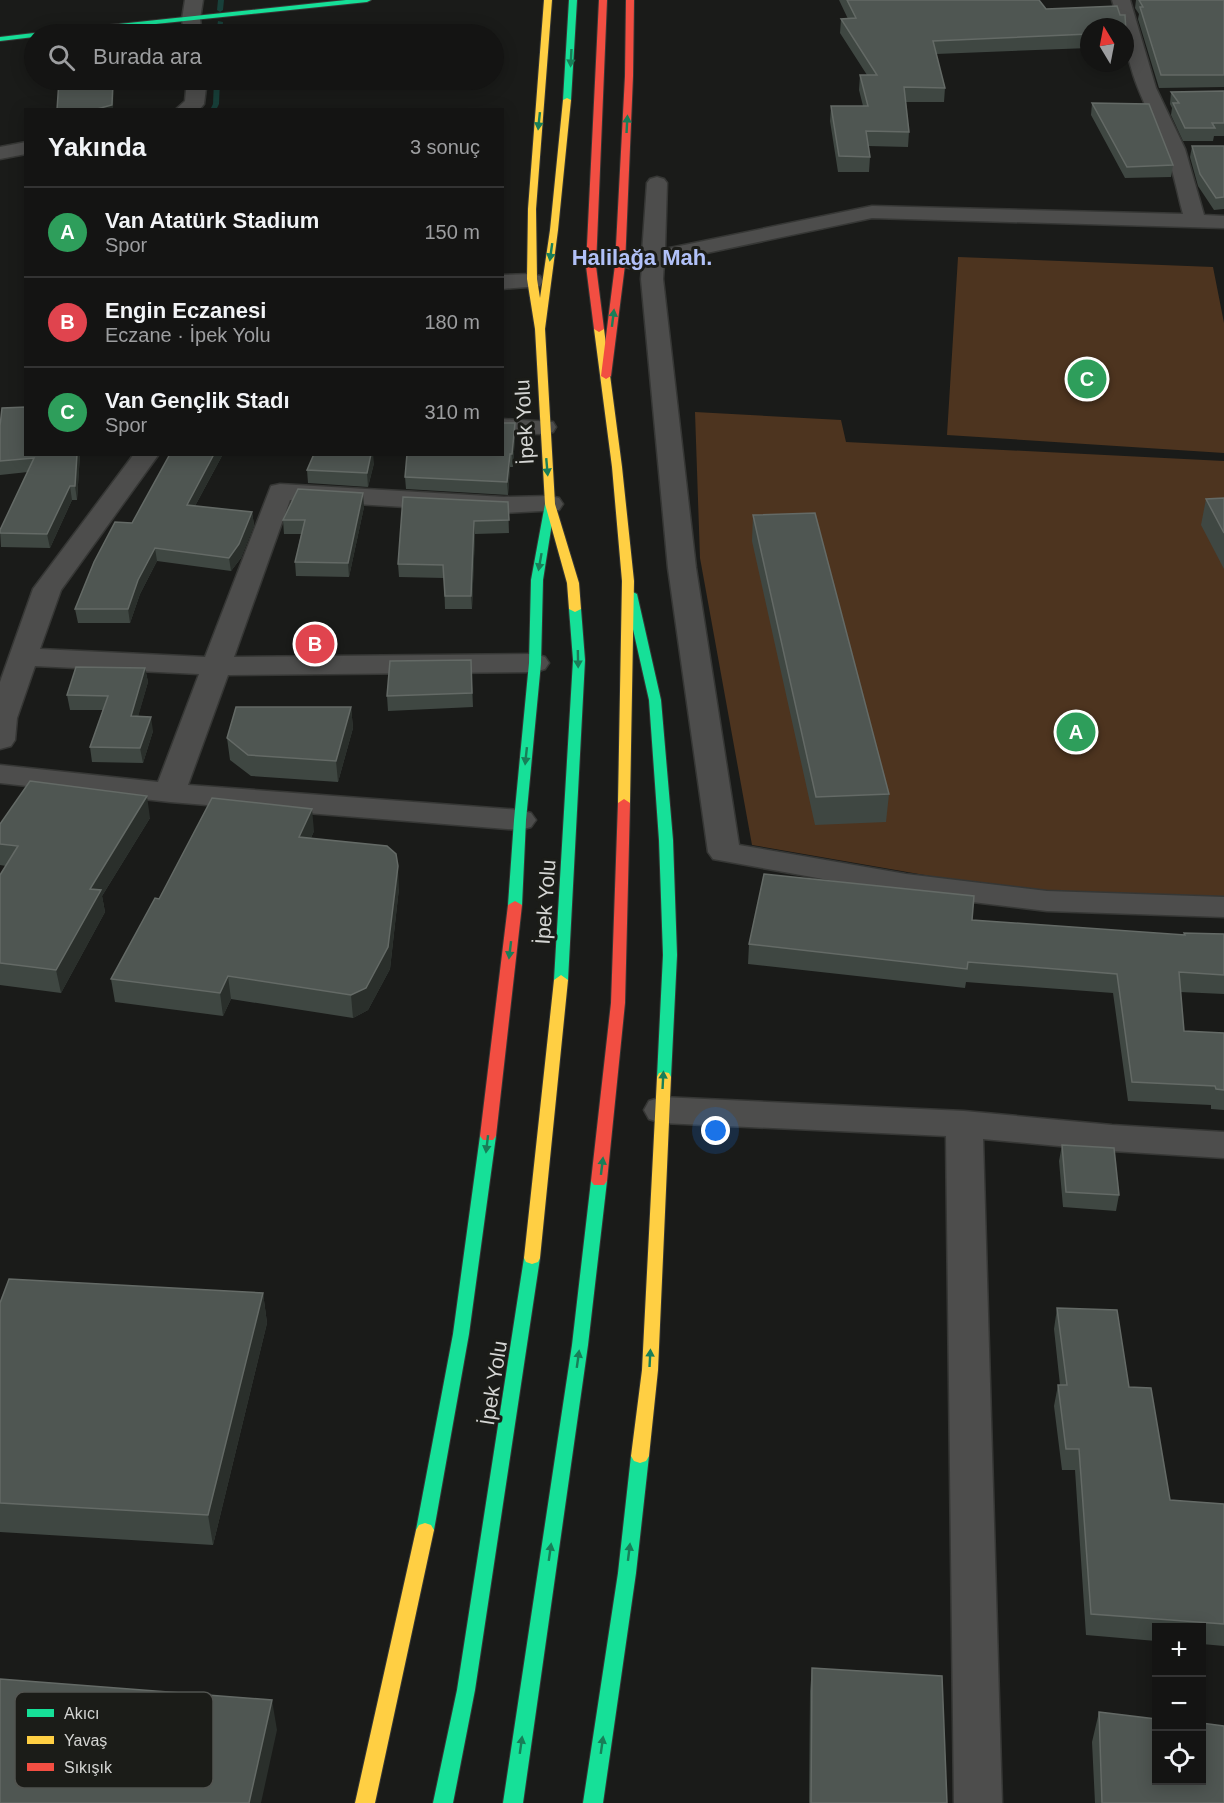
<!DOCTYPE html>
<html lang="tr">
<head>
<meta charset="utf-8">
<style>
	:root { --surface:#141413; --page:#1d1d1c; --text:#f1f3f6; --muted:#9d9ea0; --line:#333; --accent:#939492 }
	body { margin:0; font-family:Helvetica,sans-serif; background:var(--page); color:var(--text) }
	.controls { position:absolute; right:18px; bottom:18px; display:grid; overflow:hidden; border-radius:0px; box-shadow:0 3px 15px #0003 }
	.controls button { width:54px; height:54px; display:grid; place-items:center; padding:0; border:0; border-bottom:2px solid var(--line); background:var(--surface); color:var(--text); font:30px sans-serif }
	.compass { position:absolute; left:1080px; top:18px; width:54px; height:54px; border-radius:50%; background:var(--surface); box-shadow:0 3px 15px #0003; rotate:350deg }
	.you { position:absolute; left:716px; top:1131px; width:21px; height:21px; margin:-15px; border:4px solid #fff; border-radius:50%; background:#1a73e8; box-shadow:0 0 0 9px #1a73e833 }
	.badge { display:grid; place-items:center; width:39px; height:39px; border-radius:50%; background:var(--accent); color:#fff; font-size:20px; font-weight:700 }
	.pin { position:absolute; translate:-50% -50%; border:3px solid #fff; box-shadow:0 2px 6px #0006 }
	.list { margin:0; padding:0; list-style:none }
	h2 { display:flex; justify-content:space-between; align-items:center; height:78px; margin:0; padding:0 24px; font-size:26px }
	h2 small { font-size:20px; font-weight:400; color:var(--muted) }
	.list li { display:grid; grid-template-columns:39px 1fr auto; gap:18px; align-items:center; box-sizing:border-box; height:90px; padding:0 24px; border-top:2px solid var(--line) }
	.list b { display:block; font-size:22px; white-space:nowrap }
	.list p { margin:0; font-size:20px; white-space:nowrap; color:var(--muted) }
	.list em { font-size:20px; font-style:normal; color:var(--muted) }
	.icon { flex:none; width:33px; height:33px; fill:none; stroke:currentColor; stroke-width:2; stroke-linecap:round; stroke-linejoin:round }
	.map { position:relative; flex:none; width:1224px; height:1803px; overflow:hidden }
	.search { position:absolute; background:var(--surface); box-shadow:0 3px 15px #0003; left:24px; top:24px; width:480px; height:66px; display:flex; align-items:center; gap:15px; box-sizing:border-box; padding:0 21px; border-radius:33px; color:var(--muted); font-size:22px }
	.panel { position:absolute; background:var(--surface); box-shadow:0 3px 15px #0003; left:24px; top:108px; width:480px; height:348px; border-radius:0px }
	.map>svg:first-child { display:block }
	.green { fill:#4d341f }
	.lines { fill:none; stroke-linecap:round; stroke-linejoin:round }
	.stream { fill:#18403a; fill-rule:evenodd }
	.street-casing { stroke:#363735; stroke-width:3 }
	.fast-casing { stroke:#363735; stroke-width:2 }
	.slow-casing { stroke:#363735; stroke-width:2 }
	.jam-casing { stroke:#363735; stroke-width:2 }
	.street { fill:#4d4d4c; fill-rule:evenodd }
	.fast { fill:#16e098; fill-rule:evenodd }
	.slow { fill:#ffcf43; fill-rule:evenodd }
	.jam { fill:#f24e42; fill-rule:evenodd }
	.wall { fill:#3f4742 }
	.shaded-wall { fill:#2a2f2b }
	.building { fill:#4f5652; stroke:#646a66; stroke-width:1.5 }
	.oneway { fill:#187e58 }
	.labels { text-anchor:middle; dominant-baseline:central; stroke-width:6; stroke-linejoin:round; paint-order:stroke }
	.street-label { font-size:21px; fill:#d4d5d3; stroke:#1b1c18 }
	.far-district-label { font-size:22px; font-weight:bold; fill:#b1c1f8; stroke:#1b1c18 }
	.key { fill:#1b1c18; stroke:#525450; stroke-width:1.5 }
	.key-label { font-size:16px; fill:#d4d5d3 }
</style>
</head>
<body>
<div class="map">
<svg width="1224" height="1803" viewBox="0 0 1224 1803">
	<rect width="100%" height="100%" fill="#1a1b19"/>
	<path class="green" d="M958,257L1213,267L1224,323V453L947,435Z
		M695,412L841,420L846,442L1224,461V899L1034,894L752,845L700,558Z"/>
	<g class="lines">
		<path class="stream" d="M218,0H224L223,10L220,12L217,10Z
			M218,21L223,22L222,34H216Z
			M214,80H220L219,104L216,110H210L213,104Z"/>
		<defs>
			<path id="street" d="M185,0H203L200,19L202,34H184L182,19Z
				M1112,0H1130L1156,88L1185,149L1204,215L1224,216V228L872,218L664,262L663,279L696,568L739,845L906,874L1047,891L1224,897V917L1047,911L906,894L713,859L708,852L668,568L641,279L642,267L633,269L625,267L622,262L625,257L642,253L647,183L650,179L657,177L664,179L667,183L665,249L872,206L1183,214C1177,192 1173,168 1164,146C1147,107 1125,71 1125,27H1120Z
				M187,80H207L204,104L199,110H175L185,101Z
				M26,142V154L0,159V147Z
				M532,274L540,276L543,281L540,286L502,289V275Z
				M502,419L553,422L556,427L553,432L544,434L502,433Z
				M134,454H159L61,590L40,649L205,657L271,486L280,484L504,497L550,496L559,498L563,504L559,510L504,513L290,500L234,657L535,654L545,657L549,663L545,669L535,672L228,675L188,785L520,810L531,813L536,820L531,827L520,830L170,802L0,783V765L158,782L199,674L35,666L17,718L15,740L11,746L0,749V682L33,589Z
				M662,1097L964,1111L1112,1125L1224,1132V1158L1112,1151L983,1139L1002,1803H954L946,1136L662,1123L649,1119L644,1110L649,1101Z"/>
			<path id="fast" d="M346,0H371L367,2L60,34H39L43,32Z
				M569,0H577L571,100L567,102L563,100Z
				M34,33L37,34H34V37L0,41V37Z
				M550,501L555,504L543,580L541,663L526,820L522,905L515,909L508,905L514,820L529,663L531,580L545,504Z
				M631,591L637,594L661,700L673,840L677,955L671,1077L669,1081H659L657,1077L663,955L659,840L649,700L625,594Z
				M575,606L581,609L585,660L568,980L561,985L554,980L573,660L569,609Z
				M488,1131L493,1132L496,1136L469,1334L434,1530L431,1535L425,1537L419,1535L416,1530L453,1334L480,1136L483,1132Z
				M599,1175L604,1177L607,1181L588,1345L523,1803H503L572,1345L591,1181L594,1177Z
				M532,1252L538,1254L540,1258L475,1690L453,1803H433L457,1690L524,1258L526,1254Z
				M640,1449L646,1451L649,1456L636,1573L603,1803H583L618,1573L631,1456L634,1451Z"/>
			<path id="slow" d="M544,0H552L536,209L537,279L540,298L550,230L563,100L567,98L571,100L558,230L545,329L555,504L579,583L581,609L575,612L569,609L567,583L545,504L535,329L527,279L528,209Z
				M599,326L604,329L622,467L634,581L630,803L624,807L618,803L622,581L612,467L594,329Z
				M561,975L568,980L540,1258L538,1262L532,1264L526,1262L524,1258L554,980Z
				M664,1072L669,1073L671,1077L658,1370L649,1456L646,1461L640,1463L634,1461L631,1456L642,1370L657,1077L659,1073Z
				M425,1523L431,1525L434,1530L375,1803H355L416,1530L419,1525Z"/>
			<path id="jam" d="M599,0H607L596,266L604,329L599,332L594,329L586,266Z
				M626,0H634L633,76L625,265L611,376L606,379L601,376L615,265L625,76Z
				M624,799L630,803L625,1003L607,1181L604,1185H594L591,1181L611,1003L618,803Z
				M515,901L522,905L496,1136L493,1140H483L480,1136L508,905Z"/>
		</defs>
		<use href="#street" class="street-casing"/>
		<use href="#fast" class="fast-casing"/>
		<use href="#slow" class="slow-casing"/>
		<use href="#jam" class="jam-casing"/>
		<use href="#street" class="street"/>
		<use href="#fast" class="fast"/>
		<use href="#slow" class="slow"/>
		<use href="#jam" class="jam"/>
	</g>
	<path class="wall" d="M839,0H1039L1046,9L1117,6L1120,15H1125L1126,32L1125,40V27H1089V48L936,54L945,88L944,102H906L909,132L908,147L868,146L870,157L869,172H838L830,121L831,106H863L859,90L860,75H867L840,33L841,19H848Z
		M1136,0H1224V87L1159,88L1138,19L1139,14L1135,8Z
		M1224,91V136H1214L1213,141H1183L1171,115L1172,108L1170,104L1171,92Z
		M1092,103L1173,165L1171,177L1125,178L1091,115Z
		M1192,146H1224V209L1214,210L1198,186L1190,157Z
		M515,423V436L513,467H510L508,495L406,489L405,477Z
		M0,426L80,454L77,500H72L50,548L1,547L0,530L28,472L0,475Z
		M170,454H223L195,506L252,512L254,525L241,558L231,571L157,561L140,594L130,623H78L75,609L132,523Z
		M374,463L368,487L308,483L307,470Z
		M1224,498V569L1201,525L1206,499Z
		M508,502L509,533L475,534L472,609H445L444,578L399,577L398,564Z
		M364,507L349,577L296,576L295,562L301,534H284L283,520Z
		M753,515L889,794L886,822L815,825L752,541Z
		M471,660L473,707L388,711L387,696Z
		M145,668L148,682L138,716L153,731L143,763L92,762L90,747L103,710H70L67,695Z
		M351,707L353,728L338,782L251,776L230,760L227,738Z
		M150,818L102,896L105,912L61,993L0,985V875L6,866L0,865V824Z
		M314,831L311,838L399,888L390,969L368,1010L353,1018L231,999L223,1016L115,1002L111,979L159,899Z
		M972,920L1184,935V933L1224,934V994L1180,992L1184,1031L1224,1033V1110L1211,1109V1105L1128,1101L1113,993L966,982L965,988L748,964L749,944Z
		M1062,1145L1119,1195L1116,1211L1063,1207L1059,1161Z
		M263,1293L267,1323L213,1545L0,1532V1303Z
		M1057,1308L1129,1387L1170,1500L1224,1504V1646L1202,1644V1628H1156V1641L1086,1635L1075,1470H1062L1054,1406L1058,1385H1060L1054,1329Z
		M812,1668L947,1803H809L810,1691Z
		M1099,1712L1224,1803H1095L1092,1742Z"/>
	<path class="shaded-wall" d="M113,80H114L113,110H97Z
		M515,423V436L513,467L512,454Z
		M77,454H80L77,500L75,486Z
		M214,454H223L188,519L187,505Z
		M371,454H373L374,463L368,487L367,473Z
		M510,454V467L508,495L507,482Z
		M70,486L72,500L50,548L47,534Z
		M363,493L364,507L349,577L348,563Z
		M252,512L254,525L241,558L231,571L229,558Z
		M474,521L475,534L472,609L471,596Z
		M155,548L157,561L140,594L130,623L128,609L138,580Z
		M145,668L148,682L134,731L131,716Z
		M351,707L353,728L338,782L336,761Z
		M151,717L153,731L143,763L140,748Z
		M147,796L150,818L102,896L105,912L61,993L56,970L90,889Z
		M312,809L314,831L301,859L299,837Z
		M398,866L399,888L390,969L368,1010L353,1018L351,995Z
		M228,976L231,999L223,1016L220,993Z
		M263,1293L267,1323L213,1545L208,1515Z
		M272,1700L277,1730L261,1803H249Z"/>
	<path class="building" d="M847,0H1039L1046,9L1117,6L1120,15H1125L1126,32H1125V27H1089V34L933,41L945,88L904,87L909,132L866,131L870,157L839,156L831,106H868L860,75H877L841,19L856,18Z
		M1139,0H1224V75H1161L1140,7H1143Z
		M105,29L110,34H75Z
		M59,80H113L112,105L97,109L57,110Z
		M1224,91V123H1212L1215,128H1185L1173,103H1179L1171,92Z
		M1092,103L1149,104L1173,165L1127,167Z
		M1192,146H1224V197L1216,198L1200,174Z
		M26,407V454H77L75,486H70L47,534L0,533V530L34,458L0,461V426L2,408Z
		M502,423H515L512,454H510L507,482L405,477L407,454H502Z
		M170,454H214L187,505L252,512L239,544L229,558L155,548L138,580L128,609H75L94,562L115,522L132,523Z
		M314,454H371L367,473L307,470Z
		M298,489L363,493L348,563L295,562L305,520H283Z
		M403,497L508,502L509,520L474,521L471,596H445L443,565L398,564Z
		M1224,498V533L1206,499Z
		M815,513L889,794L816,797L753,515Z
		M471,660L472,693L387,696L390,661Z
		M76,667L145,668L131,716L151,717L140,748L90,747L108,696L67,695Z
		M236,707H351L336,761L248,755L227,738Z
		M30,781L147,796L90,889L101,890L56,970L0,963V875L18,846L0,844V824Z
		M212,798L312,809L299,837L387,846L396,854L398,866L388,947L366,988L351,995L228,976L220,993L111,979L155,898L159,899Z
		M764,874L974,896L972,920L1185,935L1184,933L1224,934V975L1179,972L1184,1031L1224,1033V1090L1216,1089L1215,1086L1132,1082L1117,974L968,962L967,969L749,944Z
		M1062,1145L1114,1148L1119,1195L1066,1192Z
		M9,1279L263,1293L208,1515L0,1503V1303Z
		M1057,1308L1117,1310L1129,1387L1151,1388L1170,1500L1224,1504V1624L1091,1614L1079,1449H1066L1058,1385H1067Z
		M812,1668L942,1676L947,1803H811Z
		M0,1679L272,1700L249,1803H0Z
		M1099,1712L1156,1719V1780H1202V1723L1224,1726V1803H1102Z"/>
	<defs><path id="oneway-solid" d="M-6-.8H1V-3.2L6.5 0L1 3.2V.8H-6Z" transform="scale(1.5)"/></defs>
	<g class="oneway">
		<use href="#oneway-solid" transform="translate(571 58) rotate(93)"/>
		<use href="#oneway-solid" transform="translate(539 121) rotate(96)"/>
		<use href="#oneway-solid" transform="translate(627 124) rotate(-87)"/>
		<use href="#oneway-solid" transform="translate(551 252) rotate(98)"/>
		<use href="#oneway-solid" transform="translate(613 318) rotate(-83)"/>
		<use href="#oneway-solid" transform="translate(547 467) rotate(85)"/>
		<use href="#oneway-solid" transform="translate(540 562) rotate(100)"/>
		<use href="#oneway-solid" transform="translate(578 659) rotate(89)"/>
		<use href="#oneway-solid" transform="translate(526 756) rotate(96)"/>
		<use href="#oneway-solid" transform="translate(510 950) rotate(97)"/>
		<use href="#oneway-solid" transform="translate(663 1080) rotate(-87)"/>
		<use href="#oneway-solid" transform="translate(487 1144) rotate(97)"/>
		<use href="#oneway-solid" transform="translate(602 1166) rotate(-83)"/>
		<use href="#oneway-solid" transform="translate(650 1358) rotate(-87)"/>
		<use href="#oneway-solid" transform="translate(578 1359) rotate(-82)"/>
		<use href="#oneway-solid" transform="translate(550 1552) rotate(-82)"/>
		<use href="#oneway-solid" transform="translate(629 1552) rotate(-83)"/>
		<use href="#oneway-solid" transform="translate(521 1745) rotate(-82)"/>
		<use href="#oneway-solid" transform="translate(602 1745) rotate(-82)"/>
	</g>
	<g class="labels">
		<g class="street-label">
			<text transform="translate(524 422) rotate(-93)">İpek Yolu</text>
			<text transform="translate(545 902) rotate(-86)">İpek Yolu</text>
			<text transform="translate(493 1383) rotate(-81)">İpek Yolu</text>
		</g>
		<g class="far-district-label">
			<text x="642" y="257">Halilağa Mah.</text>
		</g>
	</g>
	<rect x="15" y="1692" width="198" height="96" rx="9" class="key"/>
	<rect x="27" y="1709" width="27" height="8" fill="#16e098"/>
	<rect x="27" y="1736" width="27" height="8" fill="#ffcf43"/>
	<rect x="27" y="1763" width="27" height="8" fill="#f24e42"/>
	<g class="key-label">
		<text x="64" y="1719">Akıcı</text>
		<text x="64" y="1746">Yavaş</text>
		<text x="64" y="1773">Sıkışık</text>
	</g>
</svg>
<div class="controls">
<button>+</button>
<button>−</button>
<button><svg class="icon" aria-label="locate" viewBox="0 0 24 24"><circle cx="12" cy="12" r="6"/><path d="M12 2v4M12 18v4M2 12h4M18 12h4"/></svg></button>
</div>
<svg class="compass" viewBox="-18 -18 36 36"><path d="M0-13l5 13h-10z" fill="#e53935"/><path d="M0 13l5-13h-10z" fill="#9d9ea0"/></svg>
<div class="you"></div>
<div class="pin badge" style="left:1076px;top:732px;background:#2e9e5b">A</div>
<div class="pin badge" style="left:315px;top:644px;background:#e0444e">B</div>
<div class="pin badge" style="left:1087px;top:379px;background:#2e9e5b">C</div>
<div class="search"><svg class="icon" aria-label="search" viewBox="0 0 24 24"><circle cx="10" cy="10" r="6"/><path d="M15 15l6 6"/></svg>Burada ara</div>
<section class="panel">
<h2>Yakında<small>3 sonuç</small></h2>
<ul class="list">
<li><span class="badge" style="background:#2e9e5b">A</span><div><b>Van Atatürk Stadium</b><p>Spor</p></div><em>150 m</em></li>
<li><span class="badge" style="background:#e0444e">B</span><div><b>Engin Eczanesi</b><p>Eczane · İpek Yolu</p></div><em>180 m</em></li>
<li><span class="badge" style="background:#2e9e5b">C</span><div><b>Van Gençlik Stadı</b><p>Spor</p></div><em>310 m</em></li>
</ul>
</section>
</div>
</body>
</html>
